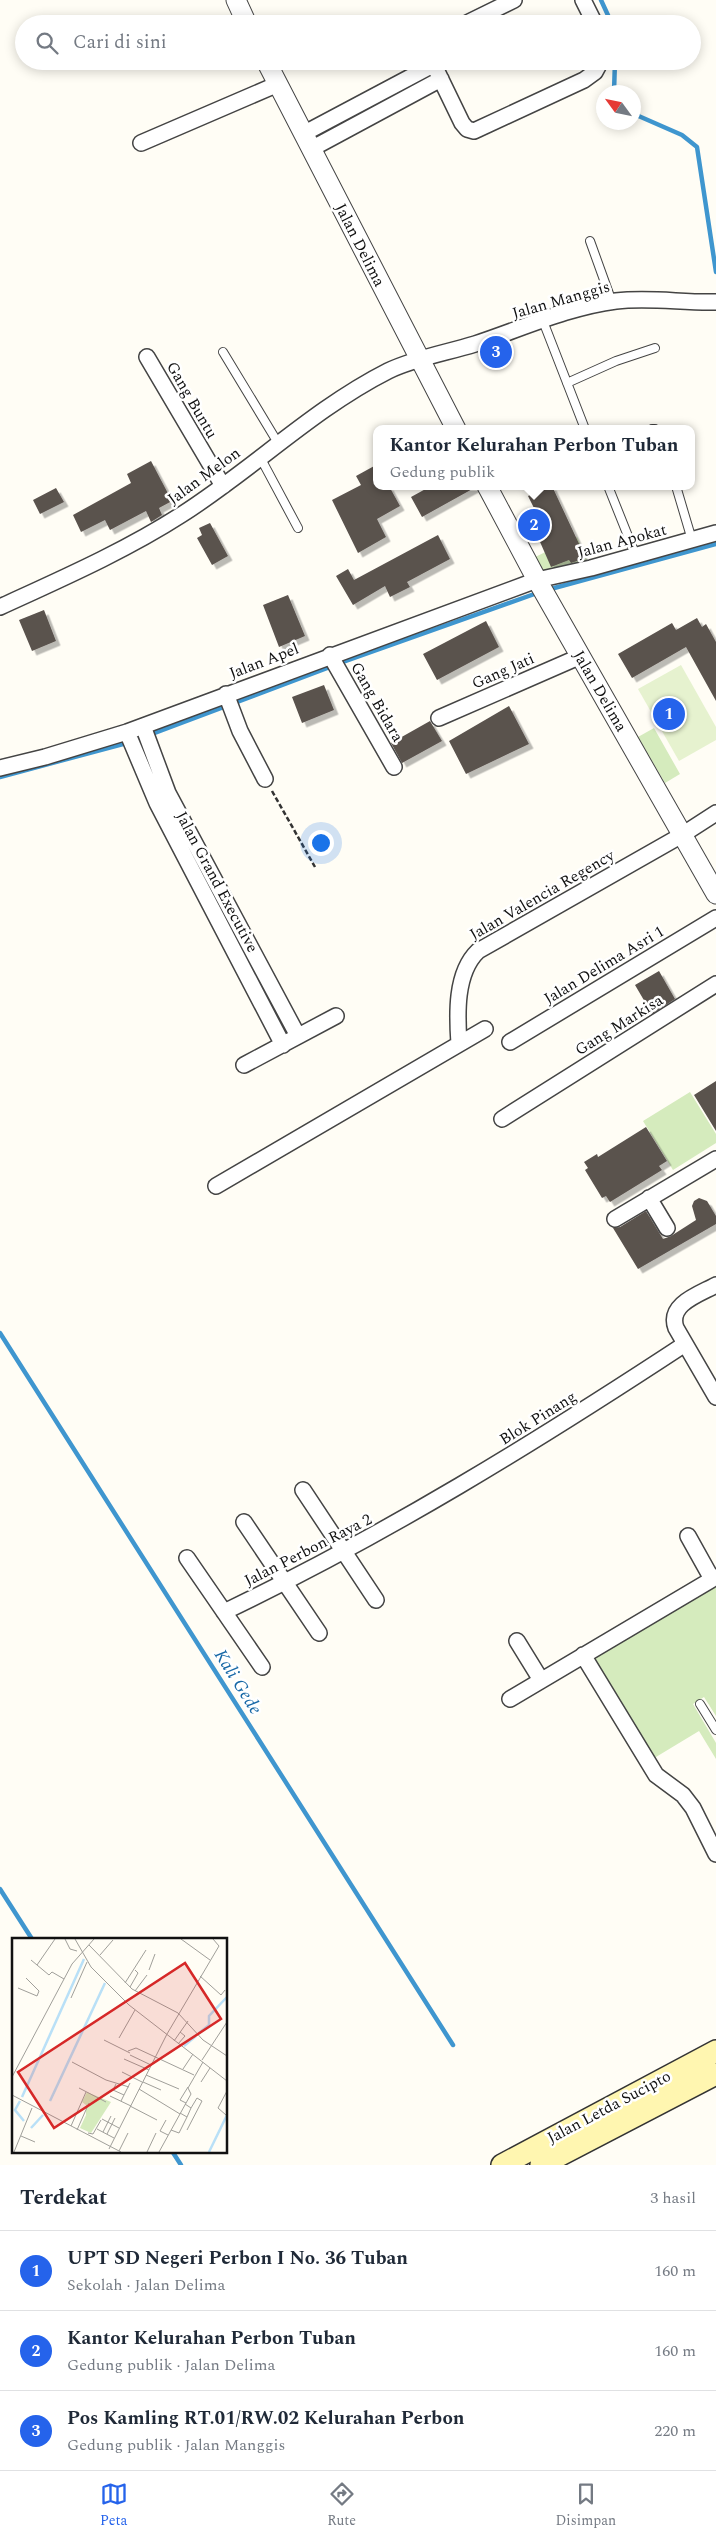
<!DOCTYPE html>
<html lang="id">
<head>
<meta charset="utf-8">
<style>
	:root { --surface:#fff; --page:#f2f2f3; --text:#1f2937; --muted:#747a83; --line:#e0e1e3; --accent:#2563eb }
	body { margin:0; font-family:Spectral,serif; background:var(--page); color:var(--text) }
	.compass { position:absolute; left:596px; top:85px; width:45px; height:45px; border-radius:50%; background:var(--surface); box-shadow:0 2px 12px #0003; rotate:303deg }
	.you { position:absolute; left:320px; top:842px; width:18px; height:18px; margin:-12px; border:4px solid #fff; border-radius:50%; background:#1a73e8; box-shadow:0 0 0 8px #1a73e833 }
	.badge { display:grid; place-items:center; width:32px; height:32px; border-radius:50%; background:var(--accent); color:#fff; font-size:16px; font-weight:700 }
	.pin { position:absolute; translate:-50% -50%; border:2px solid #fff; box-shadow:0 1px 5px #0006 }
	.popup { position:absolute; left:373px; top:425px; width:322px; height:65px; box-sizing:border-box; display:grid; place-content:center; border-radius:10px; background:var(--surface); filter:drop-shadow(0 1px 4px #0005); font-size:16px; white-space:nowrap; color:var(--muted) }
	.popup b { font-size:19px; color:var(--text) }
	.popup::after { content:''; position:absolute; left:50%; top:100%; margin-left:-10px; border:10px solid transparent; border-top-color:var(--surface) }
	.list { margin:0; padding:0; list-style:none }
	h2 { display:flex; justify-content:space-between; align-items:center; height:65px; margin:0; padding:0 20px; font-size:21px }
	h2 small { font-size:16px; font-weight:400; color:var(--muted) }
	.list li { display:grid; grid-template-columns:32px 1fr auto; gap:15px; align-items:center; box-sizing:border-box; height:80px; padding:0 20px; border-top:1px solid var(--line) }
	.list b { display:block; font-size:19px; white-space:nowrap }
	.list p { margin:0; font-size:16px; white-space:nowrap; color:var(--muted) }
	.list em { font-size:16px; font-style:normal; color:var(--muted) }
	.icon { flex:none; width:28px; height:28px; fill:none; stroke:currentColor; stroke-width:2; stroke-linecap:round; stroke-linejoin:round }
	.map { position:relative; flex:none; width:716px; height:2165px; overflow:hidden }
	.search { position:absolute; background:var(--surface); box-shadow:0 2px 12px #0003; left:15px; right:15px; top:15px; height:55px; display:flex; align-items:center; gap:12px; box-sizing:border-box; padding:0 18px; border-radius:28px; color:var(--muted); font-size:19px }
	.sheet { height:305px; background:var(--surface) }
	nav { display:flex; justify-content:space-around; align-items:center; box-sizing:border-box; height:70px; border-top:1px solid var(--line); background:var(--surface); font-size:14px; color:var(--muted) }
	nav a { display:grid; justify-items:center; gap:2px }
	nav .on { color:var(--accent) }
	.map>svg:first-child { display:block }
	.green { fill:#d5ebbd }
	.pitch { fill:#e6f2cf }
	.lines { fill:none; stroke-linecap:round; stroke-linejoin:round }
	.stream { stroke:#3f96cf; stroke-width:4.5 }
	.building { fill:#5a524d; filter:url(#shadow) }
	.service-casing { stroke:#444; stroke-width:10 }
	.minor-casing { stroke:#444; stroke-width:18 }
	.tertiary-casing { stroke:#444; stroke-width:21 }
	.secondary-casing { stroke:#333; stroke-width:24 }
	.path { stroke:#333; stroke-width:2.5; stroke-dasharray:5 2.5; stroke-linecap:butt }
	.service { stroke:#fff; stroke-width:8 }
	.minor { stroke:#fff; stroke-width:15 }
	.tertiary { stroke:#fff; stroke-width:19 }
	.secondary { stroke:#fff6b0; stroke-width:21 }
	.labels { text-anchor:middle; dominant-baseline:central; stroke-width:5; stroke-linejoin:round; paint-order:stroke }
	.street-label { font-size:16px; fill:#111; stroke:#fff }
	.water-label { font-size:18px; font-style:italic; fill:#1768a6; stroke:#fff }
	.inset-river { fill:none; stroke:#b9e0f7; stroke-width:2.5 }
	.inset-road { fill:none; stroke:#a09f9a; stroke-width:1 }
	.view { fill:#d62828; fill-opacity:0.15; stroke:#d62828; stroke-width:2.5 }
	.inset-edge { fill:none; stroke:#111; stroke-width:2.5 }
</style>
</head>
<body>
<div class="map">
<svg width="716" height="2165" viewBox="0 0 716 2165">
	<defs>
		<filter id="shadow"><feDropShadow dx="4.5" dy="4.5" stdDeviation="0" flood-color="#0004"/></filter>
	</defs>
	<rect width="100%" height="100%" fill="#fffdf5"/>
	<path class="green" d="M577,537L588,562L545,571L540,568L533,558Z
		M654,728L680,774L665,783L638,737Z
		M690,1092L716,1134V1143L673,1170L643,1121Z
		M716,1582V1716L704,1697L693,1704L716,1743V1759L699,1731L651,1760L588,1657Z"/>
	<path class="pitch" d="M681,665L716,727V740L679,761L638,689Z"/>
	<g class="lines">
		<path class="stream" d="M601,0L612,24
			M614,92L615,61
			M634,114L682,135L697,147L716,272
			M547,590L716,544
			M343,662L540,592
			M152,734L330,667
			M0,777L123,744
			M0,1333L453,2045
			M0,1889L32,1939
			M172,2151L181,2165"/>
	</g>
	<path class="building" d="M151,461L172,501L159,508L162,515L151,522L146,511L110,530L105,520L81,532L73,515L131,483L127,474Z
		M376,465V486H389L400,506L377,519L386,537L358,553L332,500L361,485L356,476Z
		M431,486H476V487L422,517L411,497Z
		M546,486H552L581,548L584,558L577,561L571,563L569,560L551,567L537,535L531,538L528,533L526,535L518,521L522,520L519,515L534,508L528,496Z
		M56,488L64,502L40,514L33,500Z
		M210,523L228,556L212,565L197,538L202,535L199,528Z
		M438,535L450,559L407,582L410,587L390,597L385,586L353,605L336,576L348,569L354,580Z
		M288,595L305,636L279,647L263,605Z
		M44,610L56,641L32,651L19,620Z
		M697,618L702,627L706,624L716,642V701L686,647L632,678L618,654L672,623L676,630Z
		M486,621L499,647L437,680L423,654Z
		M324,685L334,710L302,723L292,697Z
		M509,706L529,744L466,774L449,741Z
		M430,721L442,741L402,763L391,743Z
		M659,971L675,999L652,1014L635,985Z
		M716,1081V1131L694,1095Z
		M646,1127L667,1161L659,1166L662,1170L610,1202L606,1196L602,1198L585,1170L588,1168L584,1162L597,1154L598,1157Z
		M699,1198L707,1201L716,1216V1224L638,1269L613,1228L620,1227L646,1211L663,1239L671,1236L696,1220L692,1206L694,1201Z"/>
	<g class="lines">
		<defs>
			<path id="service" d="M590,241L612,302
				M543,321L585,429
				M223,352L278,443
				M567,383L616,361L655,348
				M652,429H655
				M260,457L298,528
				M608,486L636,556
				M676,486L692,540
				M700,1704L716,1730"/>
			<path id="minor" d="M583,0L595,24
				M465,24L514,0
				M432,61L462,123L467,129L474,131L584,80L595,72L601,61
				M303,134L433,65
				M141,143L278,84
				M311,149L441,79
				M147,357L223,486
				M0,607C61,579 125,551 181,515C252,470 313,409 388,371C415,358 446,353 475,344C521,329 568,307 616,301C650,297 683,303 716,302
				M330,655L394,767
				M226,694L240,731L265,779
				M439,718L581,656
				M143,726L168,793L298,1036
				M127,732L157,803L283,1045
				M0,768L45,757L127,732L537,580L591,568L716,533
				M510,1042L716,918
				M459,1044C457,1015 455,973 478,951L682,835L716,813
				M244,1065L336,1016
				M502,1119L716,984
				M216,1186L485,1029
				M649,1198L667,1228
				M615,1219L716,1159
				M716,1285C700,1294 667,1304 676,1328L716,1397
				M303,1490L376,1600
				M244,1522L319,1633
				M688,1536L712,1579
				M187,1558L262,1667
				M224,1612C385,1535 536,1442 685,1344
				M517,1641L541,1680
				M583,1655L656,1775L683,1795L693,1808L716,1854
				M510,1699L716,1577"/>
			<path id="tertiary" d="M236,0L247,24
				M266,61L456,429
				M487,486L537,580L716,894"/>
			<path id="secondary" d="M502,2165L716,2051
				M541,2165L716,2074"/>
		</defs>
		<use href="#service" class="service-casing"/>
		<use href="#minor" class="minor-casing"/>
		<use href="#tertiary" class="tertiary-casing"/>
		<use href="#secondary" class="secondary-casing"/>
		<path class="path" d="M272,791L315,867"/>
		<use href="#service" class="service"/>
		<use href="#minor" class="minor"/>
		<use href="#tertiary" class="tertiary"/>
		<use href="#secondary" class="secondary"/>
	</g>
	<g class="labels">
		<g class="street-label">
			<text transform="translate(360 245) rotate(63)">Jalan Delima</text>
			<text transform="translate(561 300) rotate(-16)">Jalan Manggis</text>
			<text transform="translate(192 400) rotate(60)">Gang Buntu</text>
			<text transform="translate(204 476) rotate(-36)">Jalan Melon</text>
			<text transform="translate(622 541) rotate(-15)">Jalan Apokat</text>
			<text transform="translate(264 661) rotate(-21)">Jalan Apel</text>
			<text transform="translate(503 671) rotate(-24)">Gang Jati</text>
			<text transform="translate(600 691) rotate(60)">Jalan Delima</text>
			<text transform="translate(377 702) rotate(60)">Gang Bidara</text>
			<text transform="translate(217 882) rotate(62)">Jalan Grand Executive</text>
			<text transform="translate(542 895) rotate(-30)">Jalan Valencia Regency</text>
			<text transform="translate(604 965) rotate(-31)">Jalan Delima Asri 1</text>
			<text transform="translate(619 1025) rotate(-32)">Gang Markisa</text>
			<text transform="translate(538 1418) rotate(-32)">Blok Pinang</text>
			<text transform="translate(308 1550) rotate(-27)">Jalan Perbon Raya 2</text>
			<text transform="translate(609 2107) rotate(-28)">Jalan Letda Sucipto</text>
		</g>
		<g class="water-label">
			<text transform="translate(238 1682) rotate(58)">Kali Gede</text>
		</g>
	</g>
	<g transform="translate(12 1938)">
		<rect width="215" height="215" fill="#fffdf5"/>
		<path d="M75,154L99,164L79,195L68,190L74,177V167L70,164Z" fill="#d5ebbd"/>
		<path class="inset-river" d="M187,95L197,87V78L215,59M172,108L184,98M10,159L72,21M8,163L3,172L12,183M38,163L93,45M19,190L31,177M197,214L215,177"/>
		<path class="inset-road" d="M53,1L58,11L65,13M63,1L79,29L117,67L215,143M169,1L198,22M77,7L120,51L166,75L191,102L215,118M88,17L101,2M19,22L37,37L40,34L52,41M25,27L43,1M137,32L143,16M188,38L209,57L213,52M113,45L134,12M118,49L126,35L123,32M6,50L25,58L27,53L14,40M123,53L135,37M59,60L75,24M107,100L123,72M92,102L118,115M162,103L176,83M166,106L173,98L168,94M116,113L124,110L182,137M118,117L139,127M112,121L137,132M190,122L215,84M60,124L94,142L117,149M171,131L181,116M110,134L130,144M134,137L167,151M0,139L60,26L82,1M131,144L149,152M189,144L198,130M104,146L101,152L112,157M67,150L94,164M127,151L168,176M0,157L109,214M98,158L119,168M109,163L118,145M174,165L168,162L176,149M173,166L179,170L185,160L190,163L175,192M118,168L145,182M168,175L175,179L179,170M214,177L206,170L215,153M90,181L107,190M154,182L148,193L156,197M59,188L74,154M85,191L102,200M65,192L77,165M159,192L167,195L175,179M91,194L99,178M76,195L81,196L89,182M95,196L103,180M9,198L23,204M97,211L155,96L207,8L201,1M107,213L116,195M2,214L20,170M135,214L144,195M147,214L179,156L176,150L191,124"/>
		<path class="view" d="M173,25L209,81L42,190L6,134Z"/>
		<rect width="215" height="215" class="inset-edge"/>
	</g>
</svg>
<svg class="compass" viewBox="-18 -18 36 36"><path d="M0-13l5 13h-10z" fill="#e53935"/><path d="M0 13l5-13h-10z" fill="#747a83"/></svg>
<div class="you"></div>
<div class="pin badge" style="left:669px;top:714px">1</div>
<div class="pin badge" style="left:534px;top:525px">2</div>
<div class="popup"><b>Kantor Kelurahan Perbon Tuban</b>Gedung publik</div>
<div class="pin badge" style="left:496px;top:352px">3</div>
<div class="search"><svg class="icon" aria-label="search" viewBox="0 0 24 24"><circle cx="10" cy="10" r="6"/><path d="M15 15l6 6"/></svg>Cari di sini</div>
</div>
<section class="sheet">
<h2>Terdekat<small>3 hasil</small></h2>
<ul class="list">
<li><span class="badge">1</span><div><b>UPT SD Negeri Perbon I No. 36 Tuban</b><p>Sekolah · Jalan Delima</p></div><em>160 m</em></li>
<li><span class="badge">2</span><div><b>Kantor Kelurahan Perbon Tuban</b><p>Gedung publik · Jalan Delima</p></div><em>160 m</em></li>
<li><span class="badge">3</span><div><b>Pos Kamling RT.01/RW.02 Kelurahan Perbon</b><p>Gedung publik · Jalan Manggis</p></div><em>220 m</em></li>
</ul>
</section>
<nav>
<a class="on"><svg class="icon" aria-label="map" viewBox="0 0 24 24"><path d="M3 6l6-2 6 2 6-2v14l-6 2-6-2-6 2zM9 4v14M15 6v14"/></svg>Peta</a>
<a><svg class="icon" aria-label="directions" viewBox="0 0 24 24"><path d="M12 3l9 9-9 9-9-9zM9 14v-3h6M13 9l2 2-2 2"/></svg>Rute</a>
<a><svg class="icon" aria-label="saved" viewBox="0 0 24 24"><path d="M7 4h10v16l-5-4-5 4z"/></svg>Disimpan</a>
</nav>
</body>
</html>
